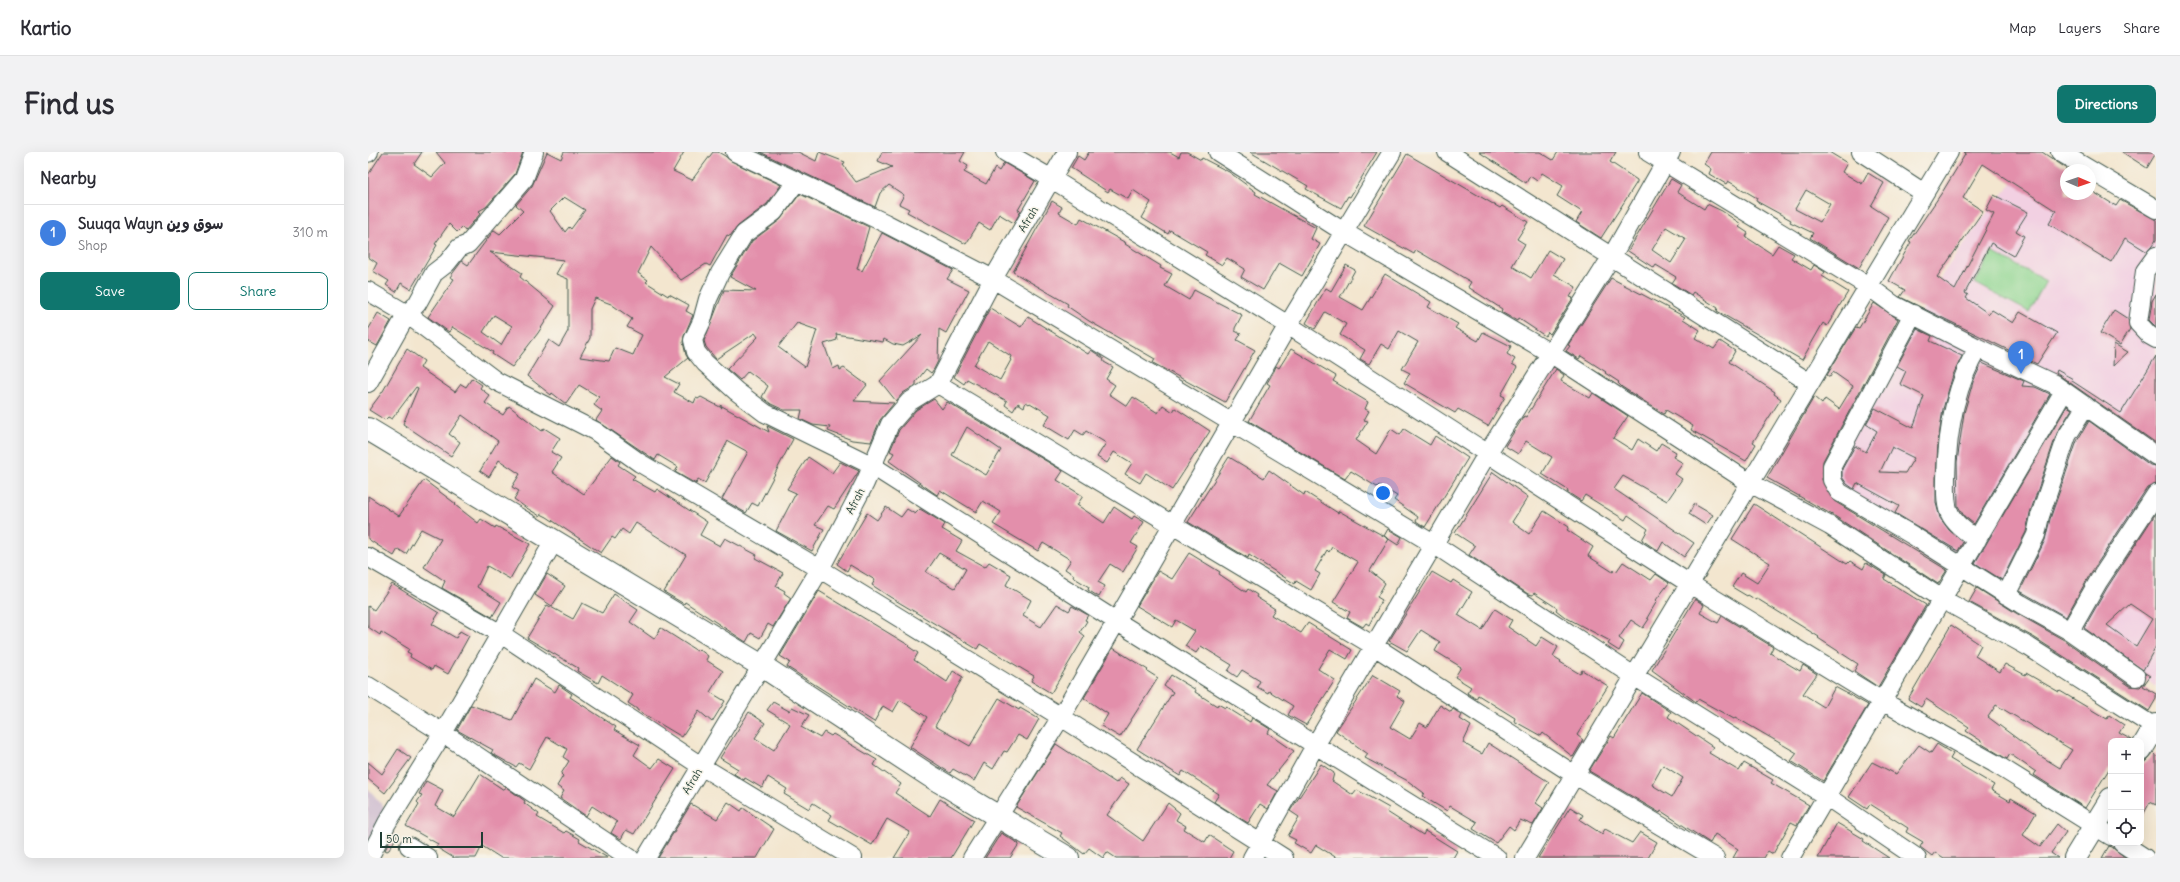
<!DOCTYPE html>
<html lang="en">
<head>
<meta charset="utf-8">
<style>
	:root { --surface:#fff; --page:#f2f2f3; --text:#2b2b33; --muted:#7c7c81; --line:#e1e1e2; --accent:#0f766e }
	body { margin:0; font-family:Delius,"Playpen Sans Arabic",sans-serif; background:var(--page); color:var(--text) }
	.controls { position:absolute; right:12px; bottom:12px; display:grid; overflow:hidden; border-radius:8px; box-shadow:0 4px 16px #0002 }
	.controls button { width:36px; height:36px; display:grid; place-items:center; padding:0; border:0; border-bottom:1px solid var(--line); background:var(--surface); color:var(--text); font:20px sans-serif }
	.compass { position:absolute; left:1692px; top:12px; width:36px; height:36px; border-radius:50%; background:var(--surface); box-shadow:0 4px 16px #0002; rotate:92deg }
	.scale { position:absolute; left:12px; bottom:10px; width:103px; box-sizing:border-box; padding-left:4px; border:2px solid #1f3d34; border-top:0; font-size:11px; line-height:14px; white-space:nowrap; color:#1f3d34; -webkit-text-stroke:3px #f7f3e8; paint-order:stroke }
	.you { position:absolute; left:1015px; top:341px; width:14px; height:14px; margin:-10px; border:3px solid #fff; border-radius:50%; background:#1a73e8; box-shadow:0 0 0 6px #1a73e833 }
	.badge { display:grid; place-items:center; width:26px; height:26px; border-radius:50%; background:var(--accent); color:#fff; font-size:13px; font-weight:700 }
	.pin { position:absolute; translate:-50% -33px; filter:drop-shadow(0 1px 2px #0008) }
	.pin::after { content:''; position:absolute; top:21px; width:14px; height:12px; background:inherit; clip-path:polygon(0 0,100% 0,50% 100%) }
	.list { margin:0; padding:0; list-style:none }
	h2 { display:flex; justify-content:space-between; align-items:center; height:52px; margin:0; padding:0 16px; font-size:17px }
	h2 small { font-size:13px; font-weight:400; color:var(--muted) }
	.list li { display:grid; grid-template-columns:26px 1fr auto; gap:12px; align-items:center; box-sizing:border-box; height:56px; padding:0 16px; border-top:1px solid var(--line) }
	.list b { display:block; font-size:15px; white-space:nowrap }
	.list p { margin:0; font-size:13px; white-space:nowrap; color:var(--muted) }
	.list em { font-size:13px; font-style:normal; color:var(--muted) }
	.actions { display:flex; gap:8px; padding:12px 16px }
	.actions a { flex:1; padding:9px 0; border:1px solid var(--accent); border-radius:8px; text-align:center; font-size:14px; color:var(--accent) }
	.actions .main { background:var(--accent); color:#fff }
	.icon { flex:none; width:22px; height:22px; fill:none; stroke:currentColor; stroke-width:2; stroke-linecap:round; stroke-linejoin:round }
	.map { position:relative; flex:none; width:1788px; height:706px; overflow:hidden; border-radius:8px }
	header { display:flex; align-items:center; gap:24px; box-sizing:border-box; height:56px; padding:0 20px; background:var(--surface); border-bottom:1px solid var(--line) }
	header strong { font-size:19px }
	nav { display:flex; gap:22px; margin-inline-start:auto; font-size:14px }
	.intro { display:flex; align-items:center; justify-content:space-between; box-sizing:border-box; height:96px; padding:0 24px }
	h1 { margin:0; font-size:28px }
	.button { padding:10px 18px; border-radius:8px; background:var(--accent); color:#fff; font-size:14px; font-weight:700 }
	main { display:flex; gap:24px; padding:0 24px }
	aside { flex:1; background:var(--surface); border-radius:8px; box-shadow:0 4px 16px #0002 }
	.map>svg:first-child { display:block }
	.built { fill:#f2d0e2 }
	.industrial { fill:#cfbed0 }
	.green { fill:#8ed590; stroke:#568962 }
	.building { fill:#e38fab; fill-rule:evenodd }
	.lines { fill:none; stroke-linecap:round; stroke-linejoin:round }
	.minor-casing { stroke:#3f564b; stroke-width:20 }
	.major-casing { stroke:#3f564b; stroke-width:24 }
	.minor { stroke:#fff; stroke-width:18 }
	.major { stroke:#fff; stroke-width:22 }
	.labels { text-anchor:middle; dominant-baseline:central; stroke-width:3; stroke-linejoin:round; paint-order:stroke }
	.street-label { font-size:11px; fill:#1f3d34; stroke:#f7f3e8 }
</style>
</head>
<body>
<header>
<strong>Kartio</strong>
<nav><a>Map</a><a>Layers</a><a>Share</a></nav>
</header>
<div class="intro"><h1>Find us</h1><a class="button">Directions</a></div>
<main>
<aside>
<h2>Nearby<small></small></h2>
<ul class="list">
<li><span class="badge" style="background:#3f7fe0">1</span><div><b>Suuqa Wayn سوق وين</b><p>Shop</p></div><em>310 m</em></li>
</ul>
<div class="actions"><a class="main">Save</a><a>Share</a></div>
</aside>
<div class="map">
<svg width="1788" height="706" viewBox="0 0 1788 706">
	<rect width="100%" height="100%" fill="#f7f3e8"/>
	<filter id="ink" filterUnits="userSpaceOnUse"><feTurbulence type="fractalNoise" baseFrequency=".025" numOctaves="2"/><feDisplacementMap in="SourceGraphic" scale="8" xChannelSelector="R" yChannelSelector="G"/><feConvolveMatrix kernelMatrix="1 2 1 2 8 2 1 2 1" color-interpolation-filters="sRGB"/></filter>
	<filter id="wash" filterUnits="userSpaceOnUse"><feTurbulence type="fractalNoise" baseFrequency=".012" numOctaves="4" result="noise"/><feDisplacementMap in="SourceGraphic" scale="16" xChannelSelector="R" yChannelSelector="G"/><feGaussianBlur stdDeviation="0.9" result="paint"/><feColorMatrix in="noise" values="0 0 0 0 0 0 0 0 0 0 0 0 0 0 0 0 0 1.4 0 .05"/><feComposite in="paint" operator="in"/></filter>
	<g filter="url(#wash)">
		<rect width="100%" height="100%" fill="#f3e6cf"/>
		<path class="built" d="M1657,17L1698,42H1722V40L1788,64V534L1460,326L1577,118L1621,58Z"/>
		<path class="industrial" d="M0,636L21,661L0,706Z"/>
		<path class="green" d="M1624,100L1678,129L1661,160L1607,131Z"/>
		<g id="blocks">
			<path class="building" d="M15,0H54L46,12L64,25L77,11L68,0H155L147,22L118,55L111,59L113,61L97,79L94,75L89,80L81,72L67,92L69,93L43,137L33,131L28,140L18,133L21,129L5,119L9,111L0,105V23Z
				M179,0L193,7L196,0H316L305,19L324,28L345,0H350L357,4L363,9L413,33L399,52L370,74L362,84L359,83L342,114L338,112L313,128L283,95L270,121L280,128L278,130L300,144L301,142L321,153L318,159L325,163L316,184L315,190L318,203L322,209L320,206L297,225L311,232L306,240L326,251L328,246L330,247L333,245L354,256L352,253L401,280L399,274L425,287L390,354L384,351L378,361L354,347L380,300L360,289L337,331L330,327L328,332L307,320L310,315L290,303L287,308L228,268L234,259L226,253L231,245L211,233L198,252L184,241L183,243L159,224L181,188L191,195L200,179V127L188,122L196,108L122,100L154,121L152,125L187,154L170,181L144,215L124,202L125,200L84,175L81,180L60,165L86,127L82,125L94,109L100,113L126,78L132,82L155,59L148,53L164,34ZM196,45L217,58L203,77L201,75L197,80L182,59ZM227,146L243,152L264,167L259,175L274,183L265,203L247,196L241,209L212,205L222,186V157ZM126,163L144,174L133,193L115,180Z
				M392,0H430L448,9L451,0L477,10L475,13L488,30L524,15L510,9L514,0H597L592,9L600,14L596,20L618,32L627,16L631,19L636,11L667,29L650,58L653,59L646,71L631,62L622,78L611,71L598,92L539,60L541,57L531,52L536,43L521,33L512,41L507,55Z
				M721,0H802L811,5L813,0H819L833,8L834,6L861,20L888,40L887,42L948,76L943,87L952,92L934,124L911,111L895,138L873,125L877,117L859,106L854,113L837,103L839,100L802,78L800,82L774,66L783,50L765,38L760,47L742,37L740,40L703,16L710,4L716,8Z
				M882,0H1009L982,45L980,44L973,56L938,37L940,34Z
				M1111,0H1172L1185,8L1190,0H1248L1242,10L1269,28V30L1233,86L1208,70L1214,60L1189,44L1195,34L1174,21L1169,29L1162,24L1158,31Z
				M1343,0H1461L1479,11L1474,20L1494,32L1500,21L1516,31L1503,54L1520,65L1491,116L1442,86L1445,81L1422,70L1423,68L1388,49L1389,46L1360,29L1358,32L1341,22L1343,17L1336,12ZM1438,38L1462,52L1452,70L1427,57Z
				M1596,0H1674L1698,16V42H1722V38L1748,54L1752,48L1788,68V88L1784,94L1778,99L1757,86L1743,110L1681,72L1688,59L1615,12L1595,46L1615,59L1569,125L1587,138L1626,62L1618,58L1626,43L1660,60L1648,79L1656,84L1645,104L1623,91L1597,141L1600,143L1598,146L1621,162L1624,158L1645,171L1652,160L1689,181L1669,212L1532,145L1537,138L1521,129L1543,90L1541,89L1575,39L1598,1Z
				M1754,0H1788V1L1779,16Z
				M1039,2L1132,56L1134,54L1160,70L1149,87L1157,92L1144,114L1163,126L1180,98L1195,107L1186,122L1208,135L1202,145L1205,146L1182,182L1180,180L1177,184L1150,166L1149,169L1133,160L1134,157L1100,135L1103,130L1048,98L1046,102L996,74Z
				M1303,27L1313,33L1309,40L1336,57L1339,52L1354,59L1373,72L1371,75L1380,81L1378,85L1404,102L1410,93L1426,102L1423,106L1443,118L1446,113L1457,120L1454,124L1480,140L1459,174L1455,171L1434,208L1349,159L1350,156L1325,140L1323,143L1304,131L1308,125L1288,113L1286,116L1260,99ZM1298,75L1318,87L1303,111L1284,98Z
				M432,42L501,75L489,117L494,119L514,81L585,118L579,127L601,138L578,181L571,177L570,209L566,217L563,221L558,217L548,230V233L535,241L528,249L512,229L554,183L535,194L525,192L516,187L515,190L468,182L469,188L456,192L465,217L471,214L472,218L476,216L499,233L486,249L526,251L512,268L503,290L484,288L460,279L462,275L445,273L432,267L434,258H416L403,252L394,245L400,234L380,219L372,228L359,217L390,185L387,181L348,207L338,195L336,189L356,138L388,139L362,125L384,89L412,68ZM429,171L449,178L437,215L410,195Z
				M684,49L694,55L691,61L710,72L713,66L758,91L757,92L793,114L792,116L804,122L797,134L821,148L826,138L874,163L867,176V179L873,182L869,188L887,198L857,250L785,211L787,207L721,169L699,154L700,152L645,120Z
				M978,113L987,118L972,145L995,158L1017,122L1063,150L1060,155L1090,172L1087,176L1110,189L1115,180L1143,194L1139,202L1147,207L1144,212L1149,215L1133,243L1137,245L1120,274L1090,257L1087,261L1036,231L1042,221L1034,217L1050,190L1031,179L1021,197L1013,192L1001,212L992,207L997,198L972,183L978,172L957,160L947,177L938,171L958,136L963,139Z
				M1243,126L1317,165L1315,167L1332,178L1327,186L1346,197L1352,189L1367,199L1361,210L1407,240L1406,242L1413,247L1385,290L1388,292L1378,309L1323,278L1325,274L1298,258L1296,262L1254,235L1250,231L1251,230L1237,221L1238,220L1213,204L1211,207L1198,199L1202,194L1200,193Z
				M1788,142V175L1781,168L1784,149Z
				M1506,151L1530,167L1455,309L1454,328L1466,349L1579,418L1570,432L1468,365L1399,326L1446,245L1454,252L1457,247L1471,257L1485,234L1465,220L1462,225L1459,223L1488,175L1491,176Z
				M622,156L653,175L660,165L720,202L723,198L735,206L736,210L745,215L738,227L747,233L741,242L759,254L765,245L790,261L795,253L805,260L807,256L842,279L804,338L778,321L772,331L757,322L764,311L746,300L739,311L729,305L738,291L718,279L715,283L707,278L701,288L676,273L682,263L662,251L661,252L658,250L656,255L650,251L645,259L637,253L639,249L599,227L596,232L586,225ZM620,189L643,204L642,207L643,208L632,228L606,213Z
				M1746,158L1760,167L1762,177L1752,193L1732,181Z
				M10,161L23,169L9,194L0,189V178Z
				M1549,177L1564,184L1562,189L1594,204L1585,223L1575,257L1570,291L1568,326V351L1572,366L1581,378L1595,390L1590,399L1527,361L1531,354L1489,331L1486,337L1479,332L1474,325V317L1487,294L1498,300L1509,279L1498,272L1507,256L1545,276L1556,244L1532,232L1538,219L1529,214ZM1524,295L1546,306L1537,321L1512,320Z
				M1746,192L1760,200L1745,214Z
				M39,197L56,209L52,216L87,240L93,232L98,235L104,226L114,233L112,236L122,244L117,251L135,263L141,254L174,279L176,276L192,286L183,300L193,306L184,320L216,342L244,304L252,310L250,313L267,324L264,327L287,340L289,337L339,370L332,383L352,394L357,386L389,403L387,406L415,421L408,434L417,439L416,441L423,446L405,475L400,472L392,486L383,481L378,490L317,450L316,452L296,440L318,403L268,371L261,382L254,377L247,387L244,385L233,401L179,365L173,362L172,364L157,355L146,347L151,339L144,335L152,322L131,308L121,325L112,319L130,289L94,263L81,282L92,290L83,304L35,272L50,236L48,235L24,267L20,265L17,268L1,258L15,239Z
				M923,197L968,224L965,229L1000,250L997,257L1001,259L996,268L1000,269L988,288L1008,302L1023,277L1032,283L1036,277L1062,293L1067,284L1100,306L1057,375L1048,369L1050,365L1026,348L1029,344L1011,333L1009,335L983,319L977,327L881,269L902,233L899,231L906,219L908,214L911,216Z
				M1788,204V291L1688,221L1689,218L1705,227L1704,229L1753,261Z
				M1614,211L1656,229L1654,234L1667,235L1682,242L1606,372L1596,364L1590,354L1589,310L1596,261L1605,230Z
				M1188,217L1196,223L1193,229L1222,246L1225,241L1260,264L1245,286L1264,298L1270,287L1288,299L1293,291L1308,300L1305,305L1315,311L1307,322L1314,327L1299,349L1255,324L1246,337L1326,391L1316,405L1295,390L1290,399L1274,388L1280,377L1260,363L1257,368L1217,343L1213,349L1199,340L1200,338L1174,322L1184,305L1158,289L1150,302L1137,294L1156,264L1158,265Z
				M566,247L574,257L579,250L695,319L689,328L715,344L709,353L736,371L746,355L764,367L766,364L776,370L763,391L770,395L755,420L742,412L730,430L737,434L731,445L720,438L721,435L705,425L706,423L697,417L703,408L675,391L670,399L625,372L633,360L615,349L608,360L572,338L569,343L521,309L526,301L522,299L531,278L548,258ZM599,275L633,298L618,323L584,303Z
				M1699,254L1704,257L1689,281L1662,361L1658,380L1634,428L1607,411Z
				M1721,269L1782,313L1788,314V332L1779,336L1721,424L1698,465L1652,439L1677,388L1682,367L1709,289Z
				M440,305L464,321L472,310L491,319L466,357L460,354L447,373L456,377L444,399L408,379L428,341L419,337Z
				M861,305L896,326L901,318L936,343L937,340L970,361L971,359L1021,387L1002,419L1017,431L1009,445L1014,448L1001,473L998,471L995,475L979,466L982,460L965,450L990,410L964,395L961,400L959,398L947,419L952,422L943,438L928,429L927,432L881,403L880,406L820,370Z
				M1125,320L1160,345L1144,370L1161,382L1176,359L1201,375L1199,378L1225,395L1220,404L1245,420L1246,418L1248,420L1255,410L1283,428L1288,422L1301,431L1288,448L1289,449L1279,466L1281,467L1275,476L1263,468L1251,486L1256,490L1251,499L1240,492L1242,489L1197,465L1188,458L1189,456L1166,441L1165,443L1160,442L1101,403L1107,394L1087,381Z
				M56,328L88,352L87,353L110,371L113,367L127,376L128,374L162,392L142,427L119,414L109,435L133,450L124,465L74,436L77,429L56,415L73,387L53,377L38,402L30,397L26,404L0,387V344L31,364Z
				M1326,352L1345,363L1338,373L1321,362Z
				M1386,352L1479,412L1482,409L1495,417L1498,411L1518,423L1516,427L1558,453L1510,535L1486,519L1490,512L1450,486L1451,485L1388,446V448L1380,443L1379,444L1364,435L1373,421L1389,431L1402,411L1364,387Z
				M518,355L533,365L539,357L547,362L552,357L577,372L574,377L594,389L588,399L617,415L621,410L643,423L638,433L663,448L655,464L673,475L689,452L701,459L704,454L720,463L717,468L719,469L712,480L717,484L683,541L663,529L666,524L612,492L609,497L522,445L504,433L507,428L482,413L479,419L469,412L499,361L509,368ZM571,401L598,417L587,436L558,420Z
				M1788,361V494L1775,518L1716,476L1739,436ZM1762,452L1784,467L1768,494L1739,473Z
				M1020,377L1034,385L1030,393L1016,384Z
				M821,401L852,420L851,422L878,440L880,437L889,443L888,445L907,457L903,463L933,481L940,471L984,498L979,507L962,497L950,517L967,528L938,573L920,563L925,554L901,539L900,541L889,535L892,529L874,518L869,525L860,519L864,513L833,494L828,501L817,494L827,479L808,468L804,475L769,454L790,419L804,427Z
				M1064,420L1083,431L1085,428L1104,440L1090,463L1114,478L1127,457L1144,468L1140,475L1168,494L1174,485L1190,495L1185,504L1193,509L1192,510L1212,522L1214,518L1240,534L1209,583L1215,588L1205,605L1175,581L1173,584L1146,569L1147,566L1110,543L1108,547L1099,541L1103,535L1087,525L1093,515L1067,499L1072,490L1053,478L1039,499L1021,489Z
				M179,422L197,434L184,454L167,443Z
				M24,432L71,461L64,472L88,486L92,479L101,484L80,522L66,514L64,518L42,505L43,502L39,500L41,497L13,480L12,483L0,475V454L6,458Z
				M1609,436L1648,461L1696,488L1762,534L1772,535L1776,531L1777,521L1782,524L1775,534L1788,542V547L1781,559L1667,486L1601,450Z
				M451,439L542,494L541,495L550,501L546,508L579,530L585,519L595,525L567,574L602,594L631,546L651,558L652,556L671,567L659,588L650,583L639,600L636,599L625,617L616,611L606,629L585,617L582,621L542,595L559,565L532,548L525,560L515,554L506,570L419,515L422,510L412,504Z
				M246,442L270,458L262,470L286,487L293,476L329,499L331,497L340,504L338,508L355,519L342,540L357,549L344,570L331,559L314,585L269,558V557L260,551L265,543L234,523L230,531L209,519L210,516L159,486L179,453L205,467L214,451L234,461Z
				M1327,447L1336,453L1332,461L1350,471L1354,464L1405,495L1402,501L1432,519L1435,513L1449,522L1435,542L1456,555L1467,535L1500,553L1455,629L1423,609L1429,601L1367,565L1366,567L1330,547L1328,550L1284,518Z
				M1583,473L1613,493L1607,504L1632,520L1637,512L1657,523L1658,521L1691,540L1692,539L1739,567L1741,563L1756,573L1751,581L1764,588L1743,589V614L1717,656L1666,623L1668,620L1642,602L1639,607L1614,592L1615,590L1598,579L1601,575L1558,547L1553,555L1540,547ZM1628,553L1704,598L1692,616L1671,603L1620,565Z
				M745,496L780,518L779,519L790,526L752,585L733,574L740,562L716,546Z
				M803,523L828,538L827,540L849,554L850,552L857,556L858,555L882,570L884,566L902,577L900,581L926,599L899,633L910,639L900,657L892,652L880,671L846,650L851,642L815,619L812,624L769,597L805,540L796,534Z
				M1005,523L1032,539L1029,544L1037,549L1022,575L1042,587L1052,571L1059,575L1072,553L1083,560L1085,557L1094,563L1092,567L1103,574L1095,591L1114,602L1120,591L1181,630L1168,651L1175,656L1165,673L1152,668L1146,678L1141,674L1128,691L1105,677L1109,670L1082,654L1079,659L1054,644L1056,641L1040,629L997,606L1000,602L968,579Z
				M166,527L187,540L191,533L204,542L202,545L248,575L246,578L272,593L266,603L284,616L291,607L307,617L266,682L258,678L253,687L243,681L249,670L224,654L218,664L192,646L196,639L189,634L195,624L193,622L201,609L195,605L199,597L179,585L161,617L151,611L148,615L123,601L125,598L89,578L103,553L144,568Z
				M1274,541L1303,560L1300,565L1345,595L1341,601L1371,619L1376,611L1405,628L1403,631L1441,653L1429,673L1423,670L1405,702L1400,699L1396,706H1365L1370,697L1347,682L1342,691L1293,659L1292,661L1221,619L1243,584L1246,586ZM1295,613L1315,626L1304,645L1284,633Z
				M405,550L421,559L424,555L441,563L433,575L452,586L456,580L463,584L465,582L509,608L506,613L533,632L527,641L562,664L572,647L606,668L583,706H526L542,680L519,667L504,693L461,668L464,663L445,651L441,657L416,642L419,637L400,625L394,636L377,626L376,628L366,622L370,617L352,606L381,560L397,571L387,586L406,598L422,572L399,558Z
				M688,592L748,631L752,626L761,632L739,663L775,689L800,651L812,661L808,668L818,674L816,677L837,690L841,683L865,699L861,706H748L739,700L735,706L721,696L716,702L692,684L694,681L648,655Z
				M1569,592L1585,602L1582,607L1626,633L1623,638L1642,649L1643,646L1668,661L1655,683L1672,695L1689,672L1698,680L1683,701L1690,706H1576L1567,700L1564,704L1552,695L1555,690L1538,680L1540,676L1502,652L1499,657L1481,645L1504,610L1528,622L1551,593L1563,601Z
				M30,597L43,606L17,641L0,627V610L14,622Z
				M1786,601L1788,603V653L1782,650L1773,667V612L1779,609Z
				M953,612L966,621L964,629L985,643L989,638L1021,656L1019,660L1055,683L1057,679L1089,699L1085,706H969L948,693L943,701L926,691L928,688L920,684L931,665L922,659Z
				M112,622L136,638L138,635L157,649L156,651L171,662L169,665L196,681L198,679L212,687L211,689L240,706H133L114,694L108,706H86L68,695L70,692L38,674L51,652L49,650L54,643L51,642L58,629L75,638L67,654L86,665Z
				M360,650L373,659L375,656L406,677L389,706H290L323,652L349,667Z
				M1202,655L1215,663L1212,668L1234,682L1237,677L1264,691L1272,680L1289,690L1280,706H1170Z
				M1469,671L1496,687L1495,689L1521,706H1450Z
				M633,681L651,692L642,706H617Z
				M25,682L29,684L21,698L19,699L17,698Z
				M1741,694L1744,695L1758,706H1734Z"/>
		</g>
	</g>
	<g filter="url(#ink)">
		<use href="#blocks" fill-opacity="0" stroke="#3f564b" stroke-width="1"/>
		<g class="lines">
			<defs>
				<path id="minor" d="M367,0L517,71L625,127L1067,393L1266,524L1458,644L1549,706
					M637,0L684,27L920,173L1322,432L1514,549L1626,611L1743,684
					M850,0L976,80L1182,201L1382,331L1462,374L1574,447L1661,495L1788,576
					M1079,0L1442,231
					M1280,0L1500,134L1526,153L1610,196L1686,232L1788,304
					M1493,0L1556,41
					M1692,0L1788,57
					M0,1L1,0
					M429,29L406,60L376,82L352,121L340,147L334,169L325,188L328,200L337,211L368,239L397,261L503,313L748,469L1129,706
					M1788,104L1777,119L1770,171L1781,183L1788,187
					M0,139L39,162L128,229L227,279L272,311L452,417L693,565L916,706
					M1545,162L1464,314V328L1471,340L1544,383L1653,452L1702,479L1768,525
					M0,231L39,162L49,152L66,121L79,111L91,96L100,92L156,27L166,0
					M570,232L1006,494L1207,623L1347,706
					M1609,388C1598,379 1584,371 1580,357C1577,348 1578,335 1578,326C1579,282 1586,235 1610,196
					M0,405L133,482L333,614L485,706
					M1638,443L1668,383L1672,364L1699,284L1718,254
					M1702,479L1730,430L1788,342
					M0,534L75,581L262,706
					M1754,691L1777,706
					M41,694L60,706
					M1,706L19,671L75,581L186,389
					M278,706L452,417L497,331L522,272L541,250L570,232L625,127L699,0
					M604,706L693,565L920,173L1024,0
					M884,706L948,592L1119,302L1244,104L1303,0
					M1157,706L1581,0
					M1422,706L1696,239"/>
				<path id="major" d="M0,277L394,514L562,624L700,706
					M1773,598L1788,573
					M1707,706L1743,647"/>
			</defs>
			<use href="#minor" class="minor-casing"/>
			<use href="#major" class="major-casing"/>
			<use href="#minor" class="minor"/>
			<use href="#major" class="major"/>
		</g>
	</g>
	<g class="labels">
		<g class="street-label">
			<text transform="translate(660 67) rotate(-59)">Afrah</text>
			<text transform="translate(487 349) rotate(-63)">Afrah</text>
			<text transform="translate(324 629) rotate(-59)">Afrah</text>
		</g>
	</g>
</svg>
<div class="controls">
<button>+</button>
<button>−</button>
<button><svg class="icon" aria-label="locate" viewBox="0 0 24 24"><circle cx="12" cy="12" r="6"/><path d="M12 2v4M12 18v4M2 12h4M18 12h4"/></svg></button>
</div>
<svg class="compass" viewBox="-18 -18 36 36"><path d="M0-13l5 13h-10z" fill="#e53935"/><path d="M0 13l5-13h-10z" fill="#7c7c81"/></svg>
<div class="scale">50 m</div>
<div class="you"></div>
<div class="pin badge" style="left:1653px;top:222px;background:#3f7fe0">1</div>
</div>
</main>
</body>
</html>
